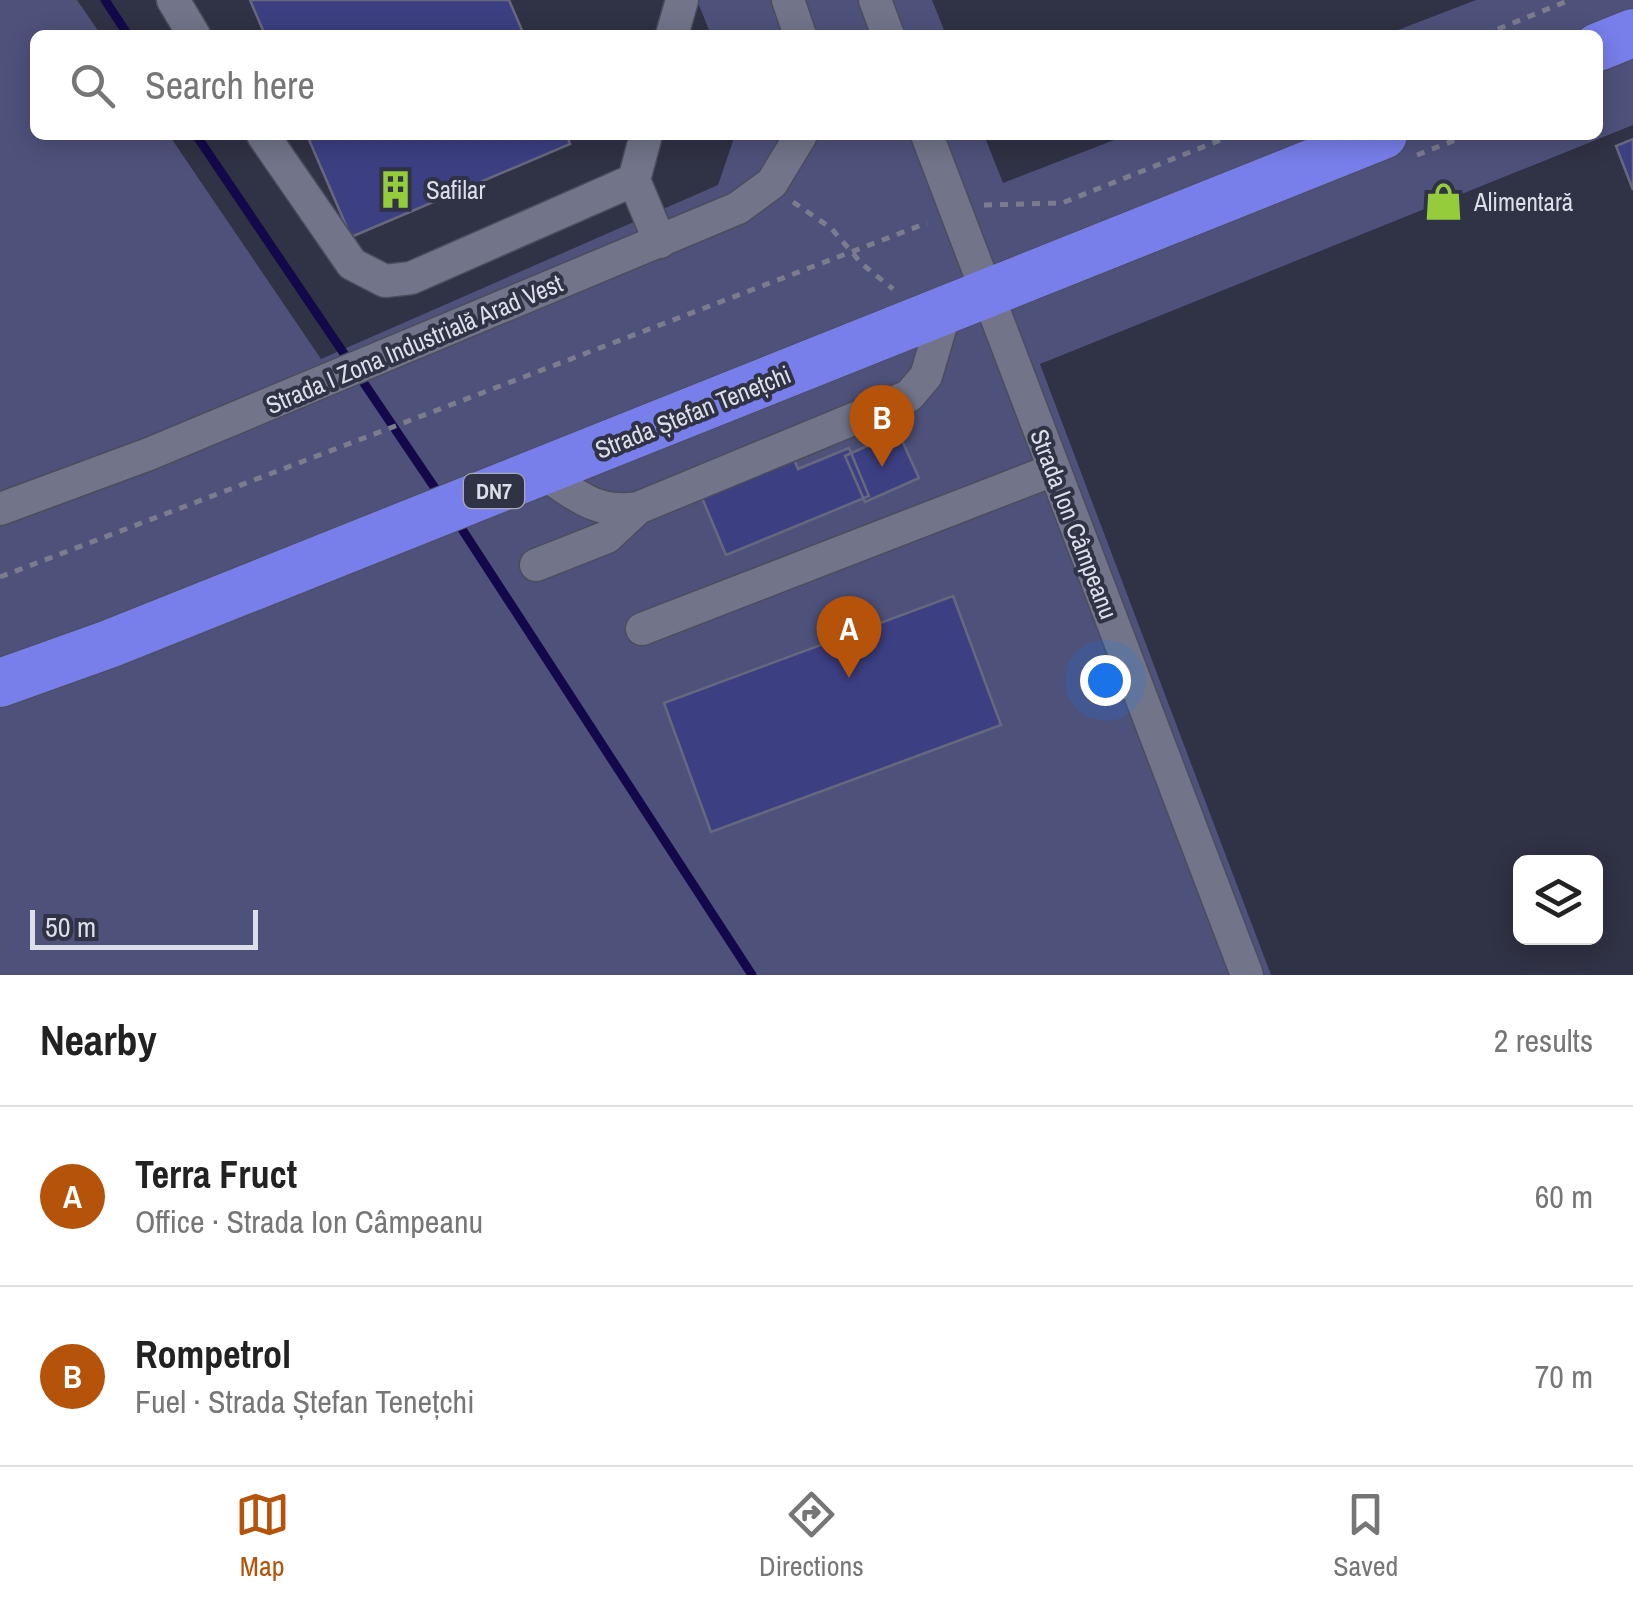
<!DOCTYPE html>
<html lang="en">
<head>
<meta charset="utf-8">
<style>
	:root { --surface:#fff; --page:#f2f2f2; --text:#222; --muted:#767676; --line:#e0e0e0; --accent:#b45309 }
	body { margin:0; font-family:"Archivo Narrow",sans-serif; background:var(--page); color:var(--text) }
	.controls { position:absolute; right:30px; bottom:30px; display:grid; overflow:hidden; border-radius:15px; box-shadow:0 5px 25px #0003 }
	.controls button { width:90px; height:90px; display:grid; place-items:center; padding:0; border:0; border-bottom:2px solid var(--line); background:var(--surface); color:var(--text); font:50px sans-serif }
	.scale { position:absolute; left:30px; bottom:25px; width:228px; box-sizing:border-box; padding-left:10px; border:5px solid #dcdeea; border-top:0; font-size:28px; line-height:35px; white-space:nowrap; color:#dcdeea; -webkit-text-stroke:8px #303245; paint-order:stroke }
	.you { position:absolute; left:1105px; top:680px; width:35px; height:35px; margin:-25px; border:8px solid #fff; border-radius:50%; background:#1a73e8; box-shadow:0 0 0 15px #1a73e833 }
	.badge { display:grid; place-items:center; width:65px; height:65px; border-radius:50%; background:var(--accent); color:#fff; font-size:32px; font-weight:700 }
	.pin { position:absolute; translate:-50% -82px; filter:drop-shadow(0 2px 5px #0008) }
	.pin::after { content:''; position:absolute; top:52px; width:35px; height:30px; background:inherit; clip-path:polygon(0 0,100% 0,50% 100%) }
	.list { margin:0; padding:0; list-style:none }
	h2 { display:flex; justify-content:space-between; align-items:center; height:130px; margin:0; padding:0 40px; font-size:42px }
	h2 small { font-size:32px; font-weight:400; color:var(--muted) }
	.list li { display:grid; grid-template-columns:65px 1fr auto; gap:30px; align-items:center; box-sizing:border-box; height:180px; padding:0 40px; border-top:2px solid var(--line) }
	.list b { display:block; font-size:38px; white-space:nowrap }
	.list p { margin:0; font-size:32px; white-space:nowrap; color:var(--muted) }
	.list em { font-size:32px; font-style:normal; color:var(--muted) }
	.icon { flex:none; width:55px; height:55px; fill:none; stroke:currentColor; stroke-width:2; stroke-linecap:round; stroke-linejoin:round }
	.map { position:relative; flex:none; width:1633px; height:975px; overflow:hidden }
	.search { position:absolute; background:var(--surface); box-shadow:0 5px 25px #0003; left:30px; right:30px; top:30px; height:110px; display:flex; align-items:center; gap:25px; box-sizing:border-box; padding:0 35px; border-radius:15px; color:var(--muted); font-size:38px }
	.sheet { height:490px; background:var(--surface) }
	nav { display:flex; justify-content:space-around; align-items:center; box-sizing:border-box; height:140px; border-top:2px solid var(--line); background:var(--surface); font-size:28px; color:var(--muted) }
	nav a { display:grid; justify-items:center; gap:5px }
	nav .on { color:var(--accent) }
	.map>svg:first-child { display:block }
	.green { fill:#4e527b }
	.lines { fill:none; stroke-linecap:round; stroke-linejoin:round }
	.stream { stroke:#13094a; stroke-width:9 }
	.building { fill:#3c3f82; stroke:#66697e; stroke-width:2.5 }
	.minor-casing { stroke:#4b4d5d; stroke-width:35 }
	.highway-casing { stroke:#4b4d5d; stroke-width:50 }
	.path { stroke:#7b7d8d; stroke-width:5; stroke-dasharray:8 8; stroke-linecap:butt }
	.minor { stroke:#72758a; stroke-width:32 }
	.highway { stroke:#787feb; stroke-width:48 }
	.labels { text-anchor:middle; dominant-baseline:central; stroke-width:8; stroke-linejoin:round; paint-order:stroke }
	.shield { fill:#303245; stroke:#a8aab8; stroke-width:2.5 }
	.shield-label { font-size:22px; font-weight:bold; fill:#dcdeea }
	.poi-label { font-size:25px; fill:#dcdeea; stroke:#303245; text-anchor:start }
	.street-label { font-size:25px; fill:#dcdeea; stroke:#303245 }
</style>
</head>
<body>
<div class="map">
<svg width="1633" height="975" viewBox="0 0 1633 975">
	<rect width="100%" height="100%" fill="#303245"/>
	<path class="green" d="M0,0H77L101,35H35V135H169L321,359L718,185L735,135H984L1003,183L1127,135H1598V35H1385L1476,0H1633V125L1040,364L1271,975H0Z
		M697,0H932L946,35H711Z"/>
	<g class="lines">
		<path class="stream" d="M105,0L128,35
			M196,135L441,497
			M458,523L752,975"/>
	</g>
	<path class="building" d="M250,0H509L524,35H265Z
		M307,135H567L570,144L351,237Z
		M1633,139V190L1616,146Z
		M898,432L919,478L865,502L845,456Z
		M849,448L869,496L726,555L700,493L792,455L798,469Z
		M953,596L1001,725L711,832L664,703Z"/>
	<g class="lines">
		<defs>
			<path id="minor" d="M173,0L194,35
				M788,0L800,35
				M875,0L888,35
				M672,35L682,0
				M263,135L352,264L385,281L411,278L634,180
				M646,135L634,180L660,242
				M927,135L1247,975
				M542,472C574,494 597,515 638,508L909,396L926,376L945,312
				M0,509L149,454L738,208L772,183L801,135
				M536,565L607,537L638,508
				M642,629L1053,470"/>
			<path id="highway" d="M1598,47L1633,33
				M0,683L109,644L1383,135"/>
		</defs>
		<use href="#minor" class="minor-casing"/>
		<use href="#highway" class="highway-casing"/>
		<path class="path" d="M1483,35L1570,0
			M1417,155L1468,135
			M793,202L831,228L862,264L893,289
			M984,205L1062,203L1233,135
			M0,577L927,223"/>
		<use href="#minor" class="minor"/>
		<use href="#highway" class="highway"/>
	</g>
	<defs>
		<symbol id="building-bare" viewBox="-9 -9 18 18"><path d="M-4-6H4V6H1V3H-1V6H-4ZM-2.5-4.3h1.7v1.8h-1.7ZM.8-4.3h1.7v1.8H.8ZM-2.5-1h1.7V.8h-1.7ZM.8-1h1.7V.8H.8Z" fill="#95cc3b" stroke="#303245" stroke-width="2.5" paint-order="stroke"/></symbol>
		<symbol id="shop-bare" viewBox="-9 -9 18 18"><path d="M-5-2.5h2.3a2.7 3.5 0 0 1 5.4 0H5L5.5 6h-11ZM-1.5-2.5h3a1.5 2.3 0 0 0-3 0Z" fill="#95cc3b" stroke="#303245" stroke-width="2.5" paint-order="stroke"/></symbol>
	</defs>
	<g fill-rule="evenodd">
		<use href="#building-bare" x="368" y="162" width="55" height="55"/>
		<use href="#shop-bare" x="1416" y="174" width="55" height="55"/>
	</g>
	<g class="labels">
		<rect class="shield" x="464" y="474" width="60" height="34" rx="8"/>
		<g class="shield-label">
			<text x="494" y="491">DN7</text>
		</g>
		<g class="poi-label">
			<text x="426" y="190">Safilar</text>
			<text x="1474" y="202">Alimentară</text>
		</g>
		<g class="street-label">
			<text transform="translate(414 344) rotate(-23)">Strada I Zona Industrială Arad Vest</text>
			<text transform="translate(693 412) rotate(-22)">Strada Ștefan Tenețchi</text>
			<text transform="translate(1074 524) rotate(69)">Strada Ion Câmpeanu</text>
		</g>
	</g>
</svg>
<div class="controls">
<button><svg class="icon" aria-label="layers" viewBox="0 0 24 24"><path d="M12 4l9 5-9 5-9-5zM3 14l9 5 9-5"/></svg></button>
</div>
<div class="scale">50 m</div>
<div class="you"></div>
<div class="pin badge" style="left:849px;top:678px">A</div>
<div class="pin badge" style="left:882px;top:467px">B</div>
<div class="search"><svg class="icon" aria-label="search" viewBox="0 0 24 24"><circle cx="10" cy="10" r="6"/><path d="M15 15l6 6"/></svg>Search here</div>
</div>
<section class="sheet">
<h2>Nearby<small>2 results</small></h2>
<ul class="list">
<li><span class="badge">A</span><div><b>Terra Fruct</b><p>Office · Strada Ion Câmpeanu</p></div><em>60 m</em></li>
<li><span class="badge">B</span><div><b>Rompetrol</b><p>Fuel · Strada Ștefan Tenețchi</p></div><em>70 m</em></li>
</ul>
</section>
<nav>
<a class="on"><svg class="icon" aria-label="map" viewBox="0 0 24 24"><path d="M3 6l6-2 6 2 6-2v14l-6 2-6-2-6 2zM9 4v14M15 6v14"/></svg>Map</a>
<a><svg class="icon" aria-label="directions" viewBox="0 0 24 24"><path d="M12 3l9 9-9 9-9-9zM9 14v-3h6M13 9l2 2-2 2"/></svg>Directions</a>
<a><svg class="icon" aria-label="saved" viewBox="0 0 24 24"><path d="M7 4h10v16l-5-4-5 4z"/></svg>Saved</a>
</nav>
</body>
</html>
